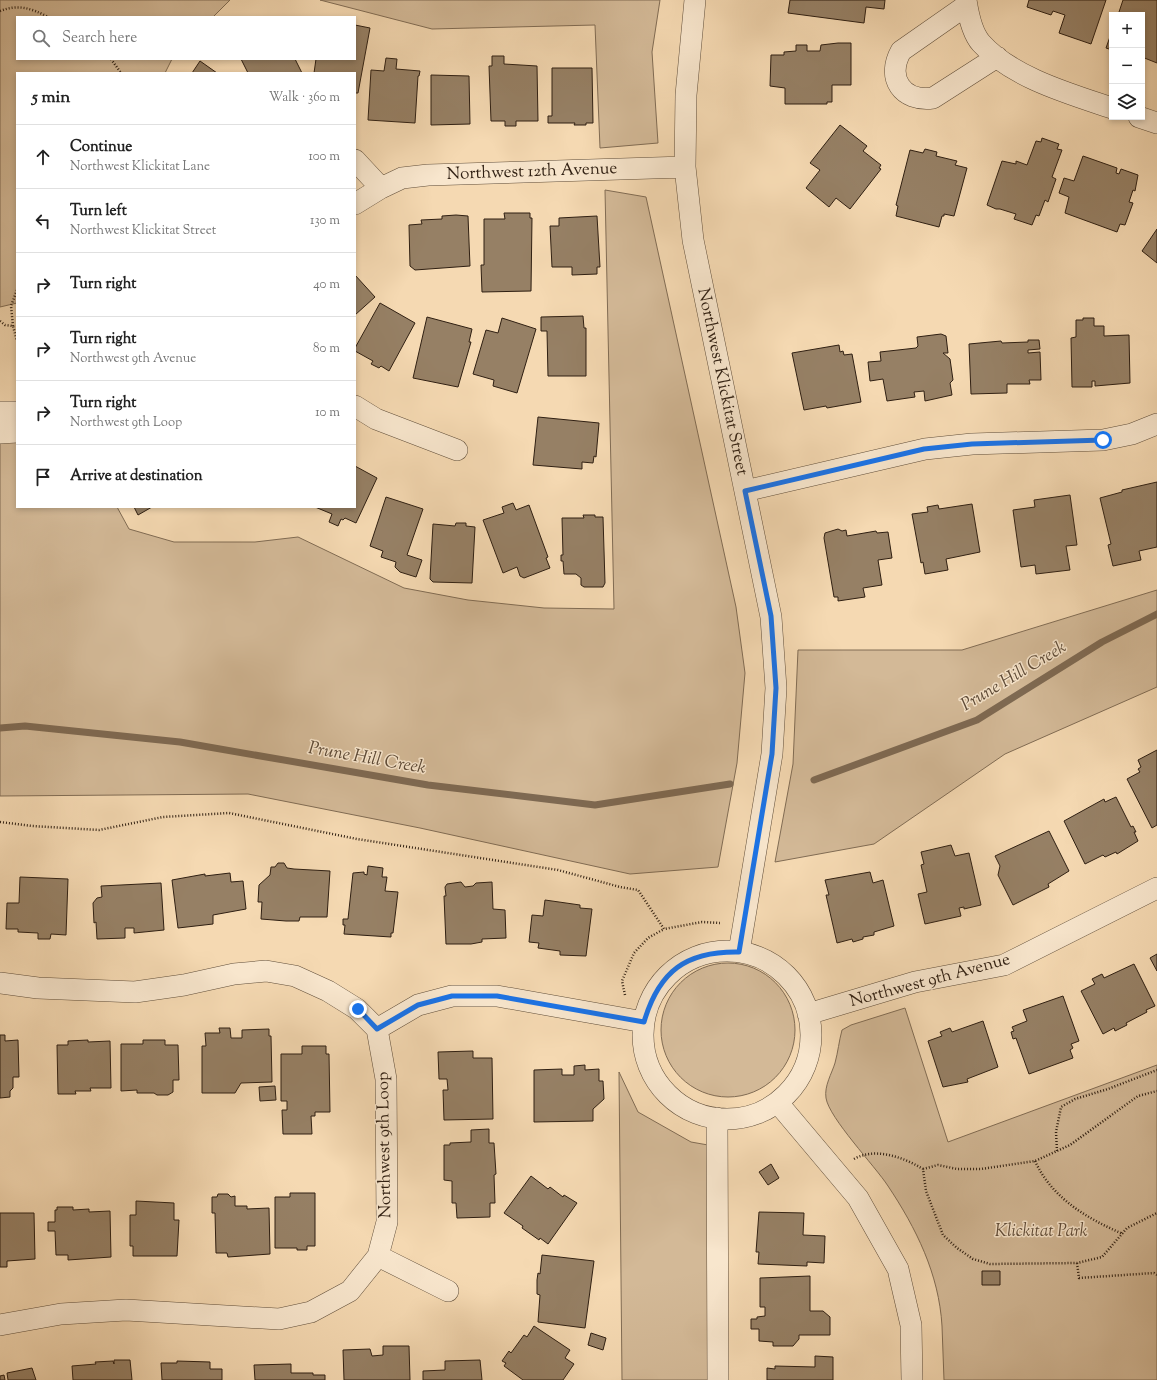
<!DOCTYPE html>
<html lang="en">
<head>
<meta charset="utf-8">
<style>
	:root { --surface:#fff; --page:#f6f6f6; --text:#222; --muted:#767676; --line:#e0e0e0 }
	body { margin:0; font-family:"Sorts Mill Goudy",serif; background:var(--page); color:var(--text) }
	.controls { position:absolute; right:12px; top:12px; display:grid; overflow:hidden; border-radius:0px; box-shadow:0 2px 6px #0003 }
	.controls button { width:36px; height:36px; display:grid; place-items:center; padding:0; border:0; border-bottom:1px solid var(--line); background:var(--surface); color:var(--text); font:20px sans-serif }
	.stop { position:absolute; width:12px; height:12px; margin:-9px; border:3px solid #1a73e8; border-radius:50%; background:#fff }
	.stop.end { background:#1a73e8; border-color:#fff; box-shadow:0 1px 4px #0008 }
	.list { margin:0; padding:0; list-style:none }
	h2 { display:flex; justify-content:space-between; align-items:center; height:52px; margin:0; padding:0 16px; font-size:17px }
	h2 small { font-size:13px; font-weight:400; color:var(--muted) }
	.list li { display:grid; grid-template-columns:26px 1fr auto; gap:12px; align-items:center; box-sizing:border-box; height:64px; padding:0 16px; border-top:1px solid var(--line) }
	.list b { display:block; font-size:15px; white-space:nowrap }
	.list p { margin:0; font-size:13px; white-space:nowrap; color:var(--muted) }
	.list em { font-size:13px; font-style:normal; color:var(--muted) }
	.icon { flex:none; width:22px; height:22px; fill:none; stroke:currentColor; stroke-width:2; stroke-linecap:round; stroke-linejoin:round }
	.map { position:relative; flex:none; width:1157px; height:1380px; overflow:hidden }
	.search { position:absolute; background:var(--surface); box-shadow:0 2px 6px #0003; left:16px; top:16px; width:340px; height:44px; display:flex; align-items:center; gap:10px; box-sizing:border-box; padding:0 14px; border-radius:0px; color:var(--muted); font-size:15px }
	.panel { position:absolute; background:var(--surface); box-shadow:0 2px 6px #0003; left:16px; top:72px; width:340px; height:436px; border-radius:0px }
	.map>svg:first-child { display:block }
	.green { fill:#d3b997; stroke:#816c54 }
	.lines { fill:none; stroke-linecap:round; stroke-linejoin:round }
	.stream { stroke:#7e6952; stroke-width:7 }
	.building { fill:#968065; stroke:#2f1f12 }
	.minor-casing { stroke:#604e3a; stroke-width:22 }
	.path { stroke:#2f1f12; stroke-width:2.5; stroke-dasharray:1 2; stroke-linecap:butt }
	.minor { stroke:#f8e6cd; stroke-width:21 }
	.route { stroke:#1a73e8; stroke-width:5 }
	.labels { text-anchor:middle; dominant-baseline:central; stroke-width:3; stroke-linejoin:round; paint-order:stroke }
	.street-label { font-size:17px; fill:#2f1f12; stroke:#f8e6cd }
	.park-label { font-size:17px; font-style:italic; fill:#604d3a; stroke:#f8e6cd }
	.water-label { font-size:18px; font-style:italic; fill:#5d4a37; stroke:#f8e6cd }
</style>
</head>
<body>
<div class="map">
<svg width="1157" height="1380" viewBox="0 0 1157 1380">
	<rect width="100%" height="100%" fill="#f5d9b2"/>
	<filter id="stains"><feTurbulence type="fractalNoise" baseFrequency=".005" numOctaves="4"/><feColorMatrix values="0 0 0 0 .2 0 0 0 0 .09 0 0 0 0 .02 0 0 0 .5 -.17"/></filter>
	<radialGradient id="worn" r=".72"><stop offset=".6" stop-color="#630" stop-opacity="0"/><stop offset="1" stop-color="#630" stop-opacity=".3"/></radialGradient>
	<path class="green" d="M0,0H230L213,17H17V59H172L165,73H17V303L0,307Z
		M320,0H660L652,52L658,143L600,148L595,25L432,29Z
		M605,190L646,197L736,607L745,673L737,763L718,867L630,874L420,828L248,794L0,796V438L17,437V507H117L129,529L174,542H255L298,537L404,588L468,600L544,608L614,609Z
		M1157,590V687L1005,754L874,844L775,862L793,764L798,650H962Z
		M661 1030a67 67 0 1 1 134 0a67 67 0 1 1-134 0Z
		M905,1008L948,1142L1157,1065V1380H944C943,1362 943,1344 942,1326C939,1274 916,1228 888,1186C875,1166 829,1118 826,1098C824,1086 832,1073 835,1063C838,1052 839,1041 842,1030L851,1025Z
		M619,1072L638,1112L691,1142L708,1145L714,1380H622Z"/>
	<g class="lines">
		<path class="stream" d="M0,728L25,726L180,742L428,785L595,805L730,784
			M814,780L977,720L1102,642L1157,614"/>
	</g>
	<path class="building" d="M790,0H885L884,9L866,7L864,23L788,13Z
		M1029,0H1106L1091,44L1059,33L1065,15L1053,11L1051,15L1027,7Z
		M1123,0H1157V63L1142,57V15H1118Z
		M355,25L370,28L358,93H355V73H314L316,59H355Z
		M1112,31V50L1106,48Z
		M838,43H851V85H832V102H827V104H785V88L770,86L771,55H784V52L796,51V45H807V51H820L821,45Z
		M492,56H504V64L537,66L538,121H516V126H505V121H491L489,66H492Z
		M386,58L397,59L396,69L420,71L419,76H418L415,123L368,120L371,70L384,71Z
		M241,59H295L302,73H248Z
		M200,61L217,73H192Z
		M552,68H592L593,123H586V125H574L575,123H548V116H552Z
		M431,75L469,76L470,124L431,125Z
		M840,125L867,146L863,151L881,165L879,168L881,169L850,209L836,198L829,207L806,188L820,170L810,163Z
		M1042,138L1059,144L1057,149L1062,150L1052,177L1056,179L1048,202L1045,200L1039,216L1036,215L1032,225L1014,219L1016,214L1000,209H996L987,205L1002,161L1016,164V161L1027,165L1036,141L1041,142Z
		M925,149L937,152L936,156L957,161L955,165L967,168L954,216L944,214V216H942L939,227L896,216L898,206L896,205L910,150L923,153Z
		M1083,156L1117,168L1116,173L1119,174L1121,169L1138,175L1135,191L1133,190L1129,202L1133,203L1125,225L1120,224L1117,232L1065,213L1069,197L1059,193L1064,178L1074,181Z
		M504,213H530V218H532L531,291L482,292L481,265H484V219H505Z
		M456,215L468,216L470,266L415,270L410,266L409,225L422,224L421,220L442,219V216Z
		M597,216L600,267H597V274L572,275V267H552L550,226H559V218Z
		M1157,229V263L1142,251Z
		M355,275L375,297L355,315Z
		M380,303L415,323L389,371L381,366L379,368L371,364L373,361L355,351V348Z
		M583,316L584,328H586V376H548L547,331H541V317Z
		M427,317L472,329L469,342H471L458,387L413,378Z
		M502,318L536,329L517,393L493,386L494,380L473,374L486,330L498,333Z
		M1083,318H1094V326H1104V336L1129,335L1130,383L1095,386V381H1092V387H1072L1071,338L1076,337V320H1083Z
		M941,334L946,336L948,353H943L950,359L953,380L950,383L952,395L925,401L924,391L914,392L915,397L887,401L883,379L870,381L868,362L881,361L880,352L916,348L918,346L917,337Z
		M1028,340H1039L1040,349L1028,350V353L1040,352L1041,380H1029L1030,384H1007V393L971,394L969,344L1001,341L1002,343L1028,342Z
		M839,345L840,352L843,351L844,355L852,354L861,402L827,408L826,406L804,410L792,353Z
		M538,417L599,423L596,457L594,456L593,463L582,462V469L533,465Z
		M355,466L377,478L356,523L345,518L343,520L341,519L338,526L329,522L332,514L315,507H355Z
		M1157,482V547L1139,551L1141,560L1113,566L1108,545L1111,544L1100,498L1122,492V490Z
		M1070,495L1077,545L1066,546L1070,570L1036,574L1035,565L1021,567L1013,510L1035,507L1034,500Z
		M386,497L423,509L407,555L422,560L416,577L400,572L395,567L396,562L381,557L383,551L370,546Z
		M513,503L516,510L529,505L548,557L546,558L550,568L524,578L520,576L517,567L503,573L483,520L504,513L502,507Z
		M972,504L980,552L946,559L948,570L925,574L923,562L921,563L912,514L928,512L927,507L938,505L939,509Z
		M134,507H152L138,515Z
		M583,515H595V517H603L605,583L603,587H584L581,585V578L576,574H564L563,561H561V555H563L562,518H584Z
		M456,523H466V526L475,527L472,583L433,582L430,579L433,524L455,526Z
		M838,529L842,531L846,530L847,536L876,531L877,533L888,532L892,558L878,560L882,585L863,588L865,597L838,601V597H834L824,538L825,533Z
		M1157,750V825L1152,828L1127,779L1140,772L1138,769L1141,767L1138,760Z
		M1116,797L1131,827L1133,826L1136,832H1134L1138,841L1117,854L1116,852L1105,857L1103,855L1085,864L1064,821L1104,799L1105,802Z
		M1049,831L1069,871L1048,884L1049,887L1013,905L998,875L1000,866L995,856Z
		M951,845L955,856L969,853L981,905L964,909V907L959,908L961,916L925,924L918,894L927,892L921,865L924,864L921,852Z
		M278,863H284L287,868L294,869L330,871L327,917H300L299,921H286L261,919L262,902H258L259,885L270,875L271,867H275Z
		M368,866L383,868L382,877H387L385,891L398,892L393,933H391V937L344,934L345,925H343V919H348L353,873L364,872V874L367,875Z
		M870,872L873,883L883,880L894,926L874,932V935L863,937V939L853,942L852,939L837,943L826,895H829L825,880Z
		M230,873L231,882L243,881L246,909L213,915V924L178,928L172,880L205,874V876Z
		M20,877L68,879L66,935L51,934L50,939H38V933L18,932V929H6L7,903H19Z
		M461,882L465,887L473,886L476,883L492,882L493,909L505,910L506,938L482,939V942L471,944H446L444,896H446L445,887L447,884Z
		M161,883L164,930L134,933V928H125V938L97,939L96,922L94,923L93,903L97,898L102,897L101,886Z
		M545,900L580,905V908L592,909L586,956L560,955V951L538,948L539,943L529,942L532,915L543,916Z
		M1157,954V971L1150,958Z
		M1134,964L1155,1006L1146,1010L1147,1012L1126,1023L1127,1025L1115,1031L1114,1028L1103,1034L1081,991L1095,984L1092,979L1102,974L1104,978Z
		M1063,996L1079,1041L1071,1044L1073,1048L1070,1050L1073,1058L1029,1074L1016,1038L1013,1039L1011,1032L1014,1031L1012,1027L1027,1021L1023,1010Z
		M983,1021L998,1067L967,1079L968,1082L943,1087L928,1041L942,1036L940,1032L950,1028L952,1032Z
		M219,1028H230L231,1038H242V1030L269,1029V1036H271L272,1082L241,1083L235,1093H202V1046H206L205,1033H220Z
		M0,1035H5V1041L18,1040L19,1077H13V1088L10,1091V1097L0,1098Z
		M88,1040V1042L110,1041L111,1088H90L91,1091H75L76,1094H58L57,1045H68V1041Z
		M143,1040H165V1045H178L179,1080H173V1092L168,1095H157L154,1093H137V1090L121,1091V1044H143Z
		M302,1046H326V1054H329L330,1112H315V1116H311L312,1134H283L282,1110H287V1101H281V1054H302Z
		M473,1051V1058H492L493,1119L444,1120L443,1090H448L447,1079H439L438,1052Z
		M585,1065V1070L599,1069V1081H603L604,1099L593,1109V1121L534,1122V1070L562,1069V1075H574V1066Z
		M275,1086L276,1100L260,1101L259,1087Z
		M489,1129V1143H494L496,1174L494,1175L495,1203H490V1217L457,1218L456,1203H452V1181L444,1180V1145H450V1143L471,1142V1130Z
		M771,1164L779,1178L768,1185L759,1172Z
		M531,1176L548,1189L550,1187L563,1197L564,1195L577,1203L548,1244L540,1238L539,1240L522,1228L523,1226L504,1213Z
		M290,1193H315V1246H307V1250H297V1248H275V1197H290Z
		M218,1194H228L231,1197L235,1196V1206H247V1209L269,1208L270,1254L228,1257L227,1253H216L215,1213H212V1197H217Z
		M136,1201L174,1203V1220H179L177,1256H133V1246H130V1215H136Z
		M57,1207H73V1210L89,1209V1212L110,1211L111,1257L68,1260V1255H56L55,1231H48V1222H55V1210H57Z
		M759,1212L804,1213L803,1235L825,1236L824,1263L807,1262V1266L758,1264L759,1252H756Z
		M0,1213H34L35,1259L7,1261V1267H0Z
		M542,1255L594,1261L585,1328L538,1322L540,1295L537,1294V1280L538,1273L540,1274Z
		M982,1271H1000V1285H982Z
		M810,1276V1311H823L830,1317V1335H799V1339L793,1346H773V1342L759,1341V1329H751V1319H757V1317L765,1316V1307H760V1278Z
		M534,1326L570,1350L565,1358L574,1364L563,1380H523L504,1366L506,1363L502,1361L509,1351L511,1353L524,1335L527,1337Z
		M591,1333L606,1338L603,1350L588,1345Z
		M383,1346H409L410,1380H344L343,1350L370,1349L372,1356L383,1355Z
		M815,1356L833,1357V1380H767V1368L775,1369V1366L815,1367Z
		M114,1360H130L132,1380H73L72,1366L96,1364L95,1362L113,1361L114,1364Z
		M480,1360L482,1380H423V1371L445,1370V1361Z
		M177,1361L210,1362V1369H222V1380H162L161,1363H177Z
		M291,1364V1373H313V1375H325V1380H255L254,1365Z
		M32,1368L36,1380H8L7,1373Z
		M4,1375L5,1380H0V1376Z"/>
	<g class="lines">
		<defs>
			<path id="minor" d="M695,0L686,95L685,167L693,240L771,617L776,688L772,754L739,952
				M966,0C968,13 972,33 981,43C1011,77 1070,94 1112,108
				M967,5L901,51C886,78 902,102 933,98L997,57
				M1139,117L1157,123
				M355,160L381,188
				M355,204L381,188L402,178L428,175L685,167
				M355,406L376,419L457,450
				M0,412H17
				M0,433L17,432
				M745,491L925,449L972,444L1103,440L1132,434L1157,424
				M643 1035a84 84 0 1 1 168 0a84 84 0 1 1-168 0Z
				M0,983L38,988L135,992L184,985L234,974L266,971L295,976L328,991L357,1009L377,1029L386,1079L387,1222L378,1256L350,1291L311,1312L279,1319L126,1310L61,1314L0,1325
				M808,1014L915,982L1004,965L1157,888
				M377,1029L418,1005L452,996H497L644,1022
				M778,1103L858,1198L898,1269L911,1325L912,1380
				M717,1118L718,1380
				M378,1256L448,1291"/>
		</defs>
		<use href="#minor" class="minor-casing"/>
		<path class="path" d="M0,11C18,4 31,8 48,17
			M111,59L121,73
			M0,321L5,325L13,326L17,341
			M13,326L11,306L17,290
			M0,822L32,826L99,830L163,817L229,813L357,839L558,870L620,887L638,890L664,929L702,922L720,923
			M625,995L622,981L634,953L648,938L664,929
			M1057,1151L1056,1132L1061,1107L1075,1099L1108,1089L1157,1070
			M854,1159C875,1147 903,1157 923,1169L926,1191L943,1235L957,1248L973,1259L990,1264L1077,1263L1102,1257L1127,1228L1157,1213
			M1035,1161C1052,1198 1086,1218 1123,1234
			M923,1169L938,1165L957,1169H981L1035,1161L1070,1145L1138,1096L1157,1091
			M1077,1263L1079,1278L1154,1273L1157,1275"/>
		<use href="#minor" class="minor"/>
	</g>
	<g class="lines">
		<path class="route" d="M358,1009L377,1029L418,1005L452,996H497L644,1022C659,971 686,951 739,952L772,754L776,688L771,616L745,491L924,449L972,444L1103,440"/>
	</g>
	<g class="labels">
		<g class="street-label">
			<text transform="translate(532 172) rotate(-2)">Northwest 12th Avenue</text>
			<text transform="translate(722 382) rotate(78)">Northwest Klickitat Street</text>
			<text transform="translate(930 981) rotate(-15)">Northwest 9th Avenue</text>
			<text transform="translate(385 1145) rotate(-91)">Northwest 9th Loop</text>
		</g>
		<g class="park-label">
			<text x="1041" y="1232">Klickitat Park</text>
		</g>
		<g class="water-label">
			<text transform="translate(1014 677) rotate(-31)">Prune Hill Creek</text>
			<text transform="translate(367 759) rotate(10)">Prune Hill Creek</text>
		</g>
	</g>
	<rect width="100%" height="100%" filter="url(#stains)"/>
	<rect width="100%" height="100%" fill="url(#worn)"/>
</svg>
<div class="controls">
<button>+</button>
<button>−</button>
<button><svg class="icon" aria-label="layers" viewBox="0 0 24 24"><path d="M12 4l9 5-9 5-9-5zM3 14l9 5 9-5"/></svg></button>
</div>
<div class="stop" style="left:1103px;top:440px"></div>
<div class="stop end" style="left:358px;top:1009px"></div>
<div class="search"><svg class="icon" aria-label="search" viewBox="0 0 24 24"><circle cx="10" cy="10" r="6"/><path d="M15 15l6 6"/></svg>Search here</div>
<section class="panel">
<h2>5 min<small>Walk · 360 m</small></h2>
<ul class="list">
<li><svg class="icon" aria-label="ahead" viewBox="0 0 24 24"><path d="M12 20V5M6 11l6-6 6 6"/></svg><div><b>Continue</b><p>Northwest Klickitat Lane</p></div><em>100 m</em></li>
<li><svg class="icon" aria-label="left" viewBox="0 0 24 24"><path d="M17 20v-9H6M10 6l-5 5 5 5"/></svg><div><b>Turn left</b><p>Northwest Klickitat Street</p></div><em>130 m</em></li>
<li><svg class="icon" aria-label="right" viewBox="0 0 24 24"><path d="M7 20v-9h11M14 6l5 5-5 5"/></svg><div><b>Turn right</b></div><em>40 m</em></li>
<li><svg class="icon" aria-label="right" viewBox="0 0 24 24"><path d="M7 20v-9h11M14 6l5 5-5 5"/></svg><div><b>Turn right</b><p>Northwest 9th Avenue</p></div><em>80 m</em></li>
<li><svg class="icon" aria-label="right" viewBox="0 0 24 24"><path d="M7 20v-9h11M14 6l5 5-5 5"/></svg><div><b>Turn right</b><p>Northwest 9th Loop</p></div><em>10 m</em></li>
<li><svg class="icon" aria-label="arrive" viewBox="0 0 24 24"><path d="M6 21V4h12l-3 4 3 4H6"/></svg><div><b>Arrive at destination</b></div></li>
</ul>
</section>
</div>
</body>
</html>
